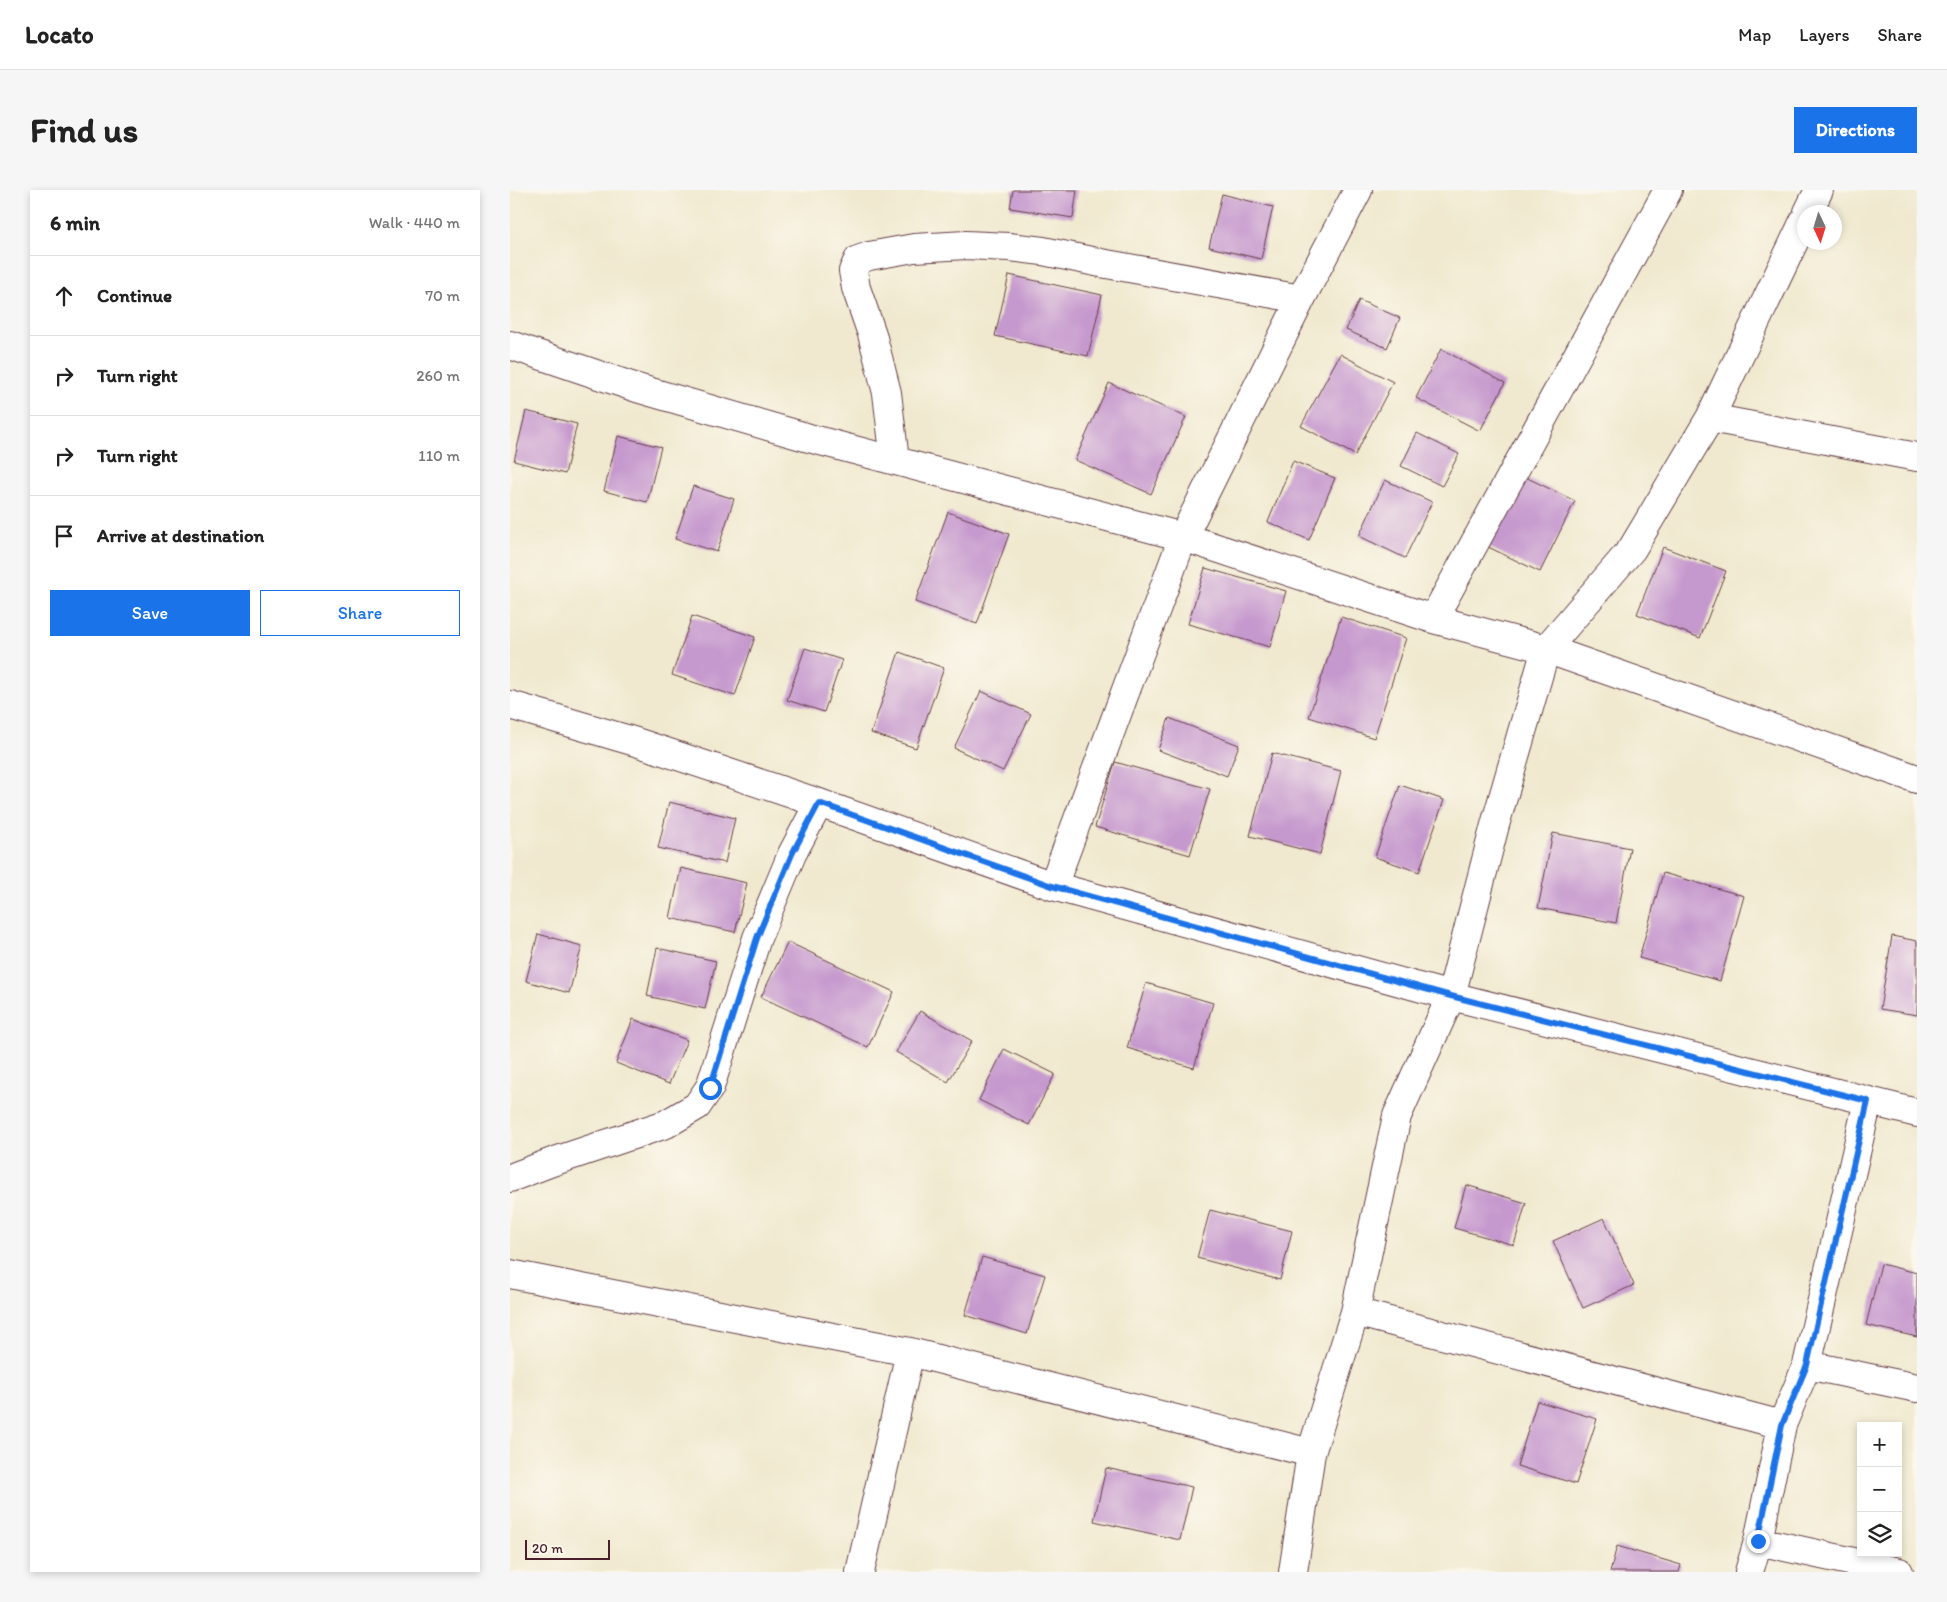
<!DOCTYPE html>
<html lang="en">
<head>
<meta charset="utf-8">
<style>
	:root { --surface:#fff; --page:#f6f6f6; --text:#222; --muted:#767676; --line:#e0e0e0; --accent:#1a73e8 }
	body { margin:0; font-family:Itim,sans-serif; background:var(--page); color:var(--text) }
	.controls { position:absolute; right:15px; bottom:15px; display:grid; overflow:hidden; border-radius:0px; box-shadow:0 2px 8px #0003 }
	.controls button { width:45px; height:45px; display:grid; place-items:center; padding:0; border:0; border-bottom:1px solid var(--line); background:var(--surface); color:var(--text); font:25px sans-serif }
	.compass { position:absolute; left:1287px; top:15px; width:45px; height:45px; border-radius:50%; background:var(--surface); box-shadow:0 2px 8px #0003; rotate:176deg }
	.scale { position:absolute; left:15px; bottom:12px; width:85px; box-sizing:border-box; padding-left:5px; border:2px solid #4a1f2b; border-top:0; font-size:14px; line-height:18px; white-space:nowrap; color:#4a1f2b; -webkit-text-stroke:4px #fbf7ec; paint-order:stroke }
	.stop { position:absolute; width:15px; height:15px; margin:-11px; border:4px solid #1a73e8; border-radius:50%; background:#fff }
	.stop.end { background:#1a73e8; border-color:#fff; box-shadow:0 1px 5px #0008 }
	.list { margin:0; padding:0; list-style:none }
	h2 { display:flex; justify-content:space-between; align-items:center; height:65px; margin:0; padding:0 20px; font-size:21px }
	h2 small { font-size:16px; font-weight:400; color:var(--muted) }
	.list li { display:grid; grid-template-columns:32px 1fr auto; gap:15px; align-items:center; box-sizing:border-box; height:80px; padding:0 20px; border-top:1px solid var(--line) }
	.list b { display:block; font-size:19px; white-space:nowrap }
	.list em { font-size:16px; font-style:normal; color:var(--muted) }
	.actions { display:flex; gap:10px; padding:15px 20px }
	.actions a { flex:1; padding:11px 0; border:1px solid var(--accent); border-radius:0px; text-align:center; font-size:18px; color:var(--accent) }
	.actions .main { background:var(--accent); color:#fff }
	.icon { flex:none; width:28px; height:28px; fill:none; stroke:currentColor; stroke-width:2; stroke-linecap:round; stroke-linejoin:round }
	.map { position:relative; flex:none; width:1407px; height:1382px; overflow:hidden; border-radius:0px }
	header { display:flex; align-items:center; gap:30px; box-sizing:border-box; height:70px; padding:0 25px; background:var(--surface); border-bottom:1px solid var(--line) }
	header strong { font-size:24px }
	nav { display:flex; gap:28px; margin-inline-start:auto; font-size:18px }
	.intro { display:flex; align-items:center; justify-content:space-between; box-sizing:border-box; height:120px; padding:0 30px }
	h1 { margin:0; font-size:35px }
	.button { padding:12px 22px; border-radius:0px; background:var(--accent); color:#fff; font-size:18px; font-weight:700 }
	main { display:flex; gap:30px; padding:0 30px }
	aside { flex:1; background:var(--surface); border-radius:0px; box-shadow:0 2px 8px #0003 }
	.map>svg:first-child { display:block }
	.building { fill:#c699ce }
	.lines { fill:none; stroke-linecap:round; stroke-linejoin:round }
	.street-casing { stroke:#633d44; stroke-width:30 }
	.secondary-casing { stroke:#633d44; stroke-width:30 }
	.street { stroke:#fff; stroke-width:28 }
	.secondary { stroke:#fff; stroke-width:28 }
	.route { stroke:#1a73e8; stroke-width:6 }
</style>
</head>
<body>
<header>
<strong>Locato</strong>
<nav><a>Map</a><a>Layers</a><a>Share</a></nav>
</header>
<div class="intro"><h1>Find us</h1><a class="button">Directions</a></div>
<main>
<aside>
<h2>6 min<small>Walk · 440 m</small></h2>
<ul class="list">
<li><svg class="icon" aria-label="ahead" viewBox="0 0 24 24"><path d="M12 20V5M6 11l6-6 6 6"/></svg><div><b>Continue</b></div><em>70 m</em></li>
<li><svg class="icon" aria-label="right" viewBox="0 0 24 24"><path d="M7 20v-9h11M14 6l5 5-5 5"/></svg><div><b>Turn right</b></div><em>260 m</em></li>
<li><svg class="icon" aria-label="right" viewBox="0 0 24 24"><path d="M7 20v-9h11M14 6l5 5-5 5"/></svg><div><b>Turn right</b></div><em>110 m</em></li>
<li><svg class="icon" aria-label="arrive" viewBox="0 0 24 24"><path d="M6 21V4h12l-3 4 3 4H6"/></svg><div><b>Arrive at destination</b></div></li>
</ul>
<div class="actions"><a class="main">Save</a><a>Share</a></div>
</aside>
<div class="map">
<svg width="1407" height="1382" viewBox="0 0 1407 1382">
	<rect width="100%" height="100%" fill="#fbf7ec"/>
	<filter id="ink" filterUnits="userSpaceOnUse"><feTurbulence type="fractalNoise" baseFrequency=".02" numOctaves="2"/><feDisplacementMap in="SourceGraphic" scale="10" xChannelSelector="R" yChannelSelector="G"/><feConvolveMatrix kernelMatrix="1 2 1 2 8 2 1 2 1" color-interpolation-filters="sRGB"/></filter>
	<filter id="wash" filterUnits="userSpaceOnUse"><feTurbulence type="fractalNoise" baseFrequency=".0096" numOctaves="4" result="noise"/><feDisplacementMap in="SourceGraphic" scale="20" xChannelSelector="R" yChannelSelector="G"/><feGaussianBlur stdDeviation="1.12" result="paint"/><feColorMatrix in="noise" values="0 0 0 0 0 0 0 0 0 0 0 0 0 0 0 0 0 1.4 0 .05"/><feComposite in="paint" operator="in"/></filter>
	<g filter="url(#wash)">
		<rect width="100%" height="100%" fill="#f0e9cf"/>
		<g id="blocks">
			<path class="building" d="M503,0H567L563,28L500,18Z
				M712,4L763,17L751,69L699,57Z
				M499,85L592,105L578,166L485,146Z
				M849,110L890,128L877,158L836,140Z
				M931,159L995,193L970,241L906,208Z
				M830,164L883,192L845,265L791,236Z
				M599,193L676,227L641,304L565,270Z
				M16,221L67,234L55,284L4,271Z
				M907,243L949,264L932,296L891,276Z
				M108,246L151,257L137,312L94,301Z
				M783,271L825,288L799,350L758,332Z
				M1007,283L1065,311L1030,382L972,354Z
				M875,290L922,312L895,368L849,346Z
				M183,296L224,309L207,362L165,349Z
				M438,322L499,344L467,434L405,412Z
				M1153,357L1216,381L1190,448L1127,424Z
				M695,378L776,401L760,457L678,434Z
				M182,426L245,447L225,506L162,485Z
				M831,427L896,448L864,548L799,527Z
				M295,458L332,470L314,522L277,510Z
				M389,462L434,478L406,558L361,543Z
				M471,501L521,524L493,581L444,558Z
				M659,528L729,555L717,586L648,560Z
				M762,563L831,581L810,664L740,646Z
				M605,572L700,599L680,665L585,637Z
				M890,595L934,610L909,682L865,667Z
				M159,612L225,628L215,673L148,658Z
				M1043,643L1120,658L1106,733L1028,718Z
				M171,678L237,693L225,742L160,728Z
				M1153,683L1234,706L1210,791L1129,768Z
				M28,744L72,756L59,803L16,791Z
				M1382,746L1407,751V825L1370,819Z
				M278,752L384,802L358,857L251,807Z
				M147,758L206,771L195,819L137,806Z
				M636,793L703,813L684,878L617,858Z
				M410,821L462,851L438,892L386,862Z
				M123,829L177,850L159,894L106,873Z
				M494,859L545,884L519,935L469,910Z
				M956,995L1016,1013L1004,1055L944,1038Z
				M700,1020L782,1041L770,1090L687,1068Z
				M1094,1028L1124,1095L1073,1118L1043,1051Z
				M472,1067L535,1085L517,1144L455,1125Z
				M1371,1074L1407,1083V1147L1356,1135Z
				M1027,1211L1087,1229L1066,1294L1007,1276Z
				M596,1278L682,1297L670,1350L584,1331Z
				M1107,1356L1171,1375L1169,1382H1100Z"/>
		</g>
	</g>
	<g filter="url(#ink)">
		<use href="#blocks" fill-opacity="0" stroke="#633d44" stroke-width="1"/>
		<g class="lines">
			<defs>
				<path id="street" d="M1298,22L1309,0
					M0,155L127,198L299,248L673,347L923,429L1036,459L1407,589
					M1200,228L1407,267
					M385,271L377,203L362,144L346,98L343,81L348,70L359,66L404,58L456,55L499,57L533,61L591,73L791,109
					M923,429L1158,0
					M543,696L673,347L791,109L848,0
					M0,988L42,972L156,934L187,916L200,897L247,748L282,664L309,613
					M0,1084L400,1162L801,1263
					M845,1122L1272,1235
					M1297,1175L1407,1198
					M1248,1351L1389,1382
					M350,1382L400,1162
					M783,1382L801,1263L845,1122L887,926L941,806L985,635L1036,459L1122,359L1200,228L1294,31
					M1239,1382L1248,1351L1272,1235L1297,1175L1358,911"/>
				<path id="secondary" d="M0,515L126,552L309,613L543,696L941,806L1407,923"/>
			</defs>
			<use href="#street" class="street-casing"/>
			<use href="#secondary" class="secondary-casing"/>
			<use href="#street" class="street"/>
			<use href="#secondary" class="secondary"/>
		</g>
	</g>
	<g class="lines" filter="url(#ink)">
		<path class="route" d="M200,898L247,748L282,664L309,613L542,696L941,806L1358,911L1297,1175L1272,1235L1248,1351"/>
	</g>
</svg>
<div class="controls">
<button>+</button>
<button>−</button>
<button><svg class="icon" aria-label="layers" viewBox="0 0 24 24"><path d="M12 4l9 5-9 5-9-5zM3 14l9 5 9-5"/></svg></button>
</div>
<svg class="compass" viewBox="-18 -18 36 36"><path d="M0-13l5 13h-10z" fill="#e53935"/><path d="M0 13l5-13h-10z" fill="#767676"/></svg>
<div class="scale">20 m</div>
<div class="stop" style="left:200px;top:898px"></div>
<div class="stop end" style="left:1248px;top:1351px"></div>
</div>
</main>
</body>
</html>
